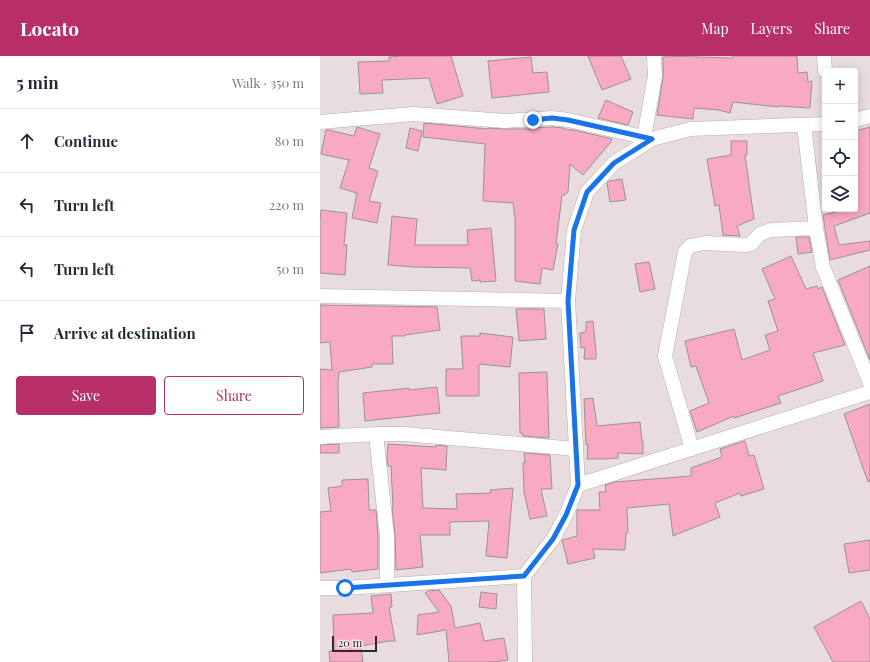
<!DOCTYPE html>
<html lang="en">
<head>
<meta charset="utf-8">
<style>
	:root { --surface:#fff; --page:#f6f6f7; --text:#1f2937; --muted:#747a83; --line:#e0e1e3; --accent:#b82e69 }
	body { margin:0; font-family:"Playfair Display",serif; background:var(--page); color:var(--text) }
	.controls { position:absolute; right:12px; top:12px; display:grid; overflow:hidden; border-radius:4px; box-shadow:0 2px 10px #0003 }
	.controls button { width:36px; height:36px; display:grid; place-items:center; padding:0; border:0; border-bottom:1px solid var(--line); background:var(--surface); color:var(--text); font:20px sans-serif }
	.scale { position:absolute; left:12px; bottom:10px; width:45px; box-sizing:border-box; padding-left:4px; border:2px solid #2e292a; border-top:0; font-size:11px; line-height:14px; white-space:nowrap; color:#2e292a; -webkit-text-stroke:3px #f6e9ed; paint-order:stroke }
	.stop { position:absolute; width:12px; height:12px; margin:-9px; border:3px solid #1a73e8; border-radius:50%; background:#fff }
	.stop.end { background:#1a73e8; border-color:#fff; box-shadow:0 1px 4px #0008 }
	.list { margin:0; padding:0; list-style:none }
	h2 { display:flex; justify-content:space-between; align-items:center; height:52px; margin:0; padding:0 16px; font-size:17px }
	h2 small { font-size:13px; font-weight:400; color:var(--muted) }
	.list li { display:grid; grid-template-columns:26px 1fr auto; gap:12px; align-items:center; box-sizing:border-box; height:64px; padding:0 16px; border-top:1px solid var(--line) }
	.list b { display:block; font-size:15px; white-space:nowrap }
	.list em { font-size:13px; font-style:normal; color:var(--muted) }
	.actions { display:flex; gap:8px; padding:12px 16px }
	.actions a { flex:1; padding:9px 0; border:1px solid var(--accent); border-radius:4px; text-align:center; font-size:14px; color:var(--accent) }
	.actions .main { background:var(--accent); color:#fff }
	.icon { flex:none; width:22px; height:22px; fill:none; stroke:currentColor; stroke-width:2; stroke-linecap:round; stroke-linejoin:round }
	.map { position:relative; flex:none; width:550px; height:606px; overflow:hidden }
	header { display:flex; align-items:center; gap:24px; box-sizing:border-box; height:56px; padding:0 20px; background:var(--accent); color:#fff }
	header strong { font-size:19px }
	nav { display:flex; gap:22px; margin-inline-start:auto; font-size:14px }
	main { display:flex }
	aside { flex:1; background:var(--surface) }
	.map>svg:first-child { display:block }
	.building { fill:#f7aac1; stroke:#9c9194 }
	.lines { fill:none; stroke-linecap:round; stroke-linejoin:round }
	.minor-casing { stroke:#b8acaf; stroke-width:15 }
	.minor { stroke:#fff; stroke-width:14 }
	.route { stroke:#1a73e8; stroke-width:5 }
</style>
</head>
<body>
<header>
<strong>Locato</strong>
<nav><a>Map</a><a>Layers</a><a>Share</a></nav>
</header>
<main>
<aside>
<h2>5 min<small>Walk · 350 m</small></h2>
<ul class="list">
<li><svg class="icon" aria-label="ahead" viewBox="0 0 24 24"><path d="M12 20V5M6 11l6-6 6 6"/></svg><div><b>Continue</b></div><em>80 m</em></li>
<li><svg class="icon" aria-label="left" viewBox="0 0 24 24"><path d="M17 20v-9H6M10 6l-5 5 5 5"/></svg><div><b>Turn left</b></div><em>220 m</em></li>
<li><svg class="icon" aria-label="left" viewBox="0 0 24 24"><path d="M17 20v-9H6M10 6l-5 5 5 5"/></svg><div><b>Turn left</b></div><em>50 m</em></li>
<li><svg class="icon" aria-label="arrive" viewBox="0 0 24 24"><path d="M6 21V4h12l-3 4 3 4H6"/></svg><div><b>Arrive at destination</b></div></li>
</ul>
<div class="actions"><a class="main">Save</a><a>Share</a></div>
</aside>
<div class="map">
<svg width="550" height="606" viewBox="0 0 550 606">
	<rect width="100%" height="100%" fill="#e9dcdf"/>
	<path class="building" d="M83,0H131L143,40L117,48L109,22L62,24L63,37L40,38L38,6L69,5V1Z
		M268,0H301L311,23L282,34Z
		M376,0V1L413,2V0H477L478,17L487,16L488,26L492,25L490,52L458,50V51L413,46L410,57L399,54L374,52L373,63L337,59L343,21V1Z
		M211,1L213,17L227,16L229,36L172,42L168,5Z
		M286,44L313,56L308,69L278,62Z
		M104,67L168,73V72L184,73H211V72L232,71L244,72V73L254,74L292,83L290,87L263,119L250,108L248,136L245,139H242L236,188H238L233,214L222,212L220,228L195,225V162L193,147L163,145L165,88L103,81Z
		M37,71L60,78L49,112L58,115L49,145L61,147L57,167L32,162L37,137L20,132L29,104L1,98L6,74H9L34,80Z
		M550,71V157L514,170L519,189L550,185V194L510,204L503,159L529,153H535V75Z
		M90,72L102,75L98,95L86,92Z
		M411,85H427V99H425L434,163L417,170L420,180L403,179L399,149L395,150L387,103L411,99Z
		M302,123L306,144L290,146L287,127L289,125Z
		M1,154L27,157L24,189H27L25,219L0,217V163Z
		M72,160L97,163L95,189H148L147,174L171,172L176,225L160,226V224L152,225L150,212L94,211L68,209Z
		M476,181H489L492,196L478,198Z
		M471,200L486,233L497,230L498,233L502,231L525,289L493,297L503,325L458,340L461,347L414,362V360L377,376L370,355L389,347L376,310L371,311L365,285L414,273L422,304L450,294L445,279L458,275L448,245L455,243L442,213Z
		M329,206L335,233L320,236L315,208Z
		M550,210V304L518,224Z
		M0,249L117,251L120,274L85,279V280H72L73,308H52V311L19,316L18,328L19,371L0,372V313L12,314L10,286L0,287Z
		M196,253H224L226,283L199,285Z
		M273,265L276,296V303H264L265,291L261,292L260,277L266,276V266Z
		M160,277L193,281L190,311L159,308V340H126V313H143L141,280H160Z
		M227,316L229,382L203,380L202,377H200L199,317Z
		M117,331L120,357L45,365L43,337L89,332V334Z
		M273,342L277,370L320,366L322,385H323V398L298,397V402L286,403H267L268,388L266,389L264,343Z
		M550,348V425L548,426L524,358Z
		M425,385L429,400L434,399L444,433L421,440L420,437L395,447L400,461L353,480L349,448L307,452L308,477H306L305,494L273,493L275,502L248,508L242,484L257,480V454H280L279,436H286L285,429L295,426L371,420V412L402,401L400,393Z
		M19,388V397H0V389Z
		M68,388L116,391V389L127,390L126,414L101,412L103,452L137,453L136,438L171,437L170,434L193,432L187,502L166,500L169,465L130,466V479H100L103,511L76,514L75,479L72,452L73,451L71,410H68L67,404Z
		M204,397L230,399L232,433H221L227,460L210,463L204,436L203,407H205Z
		M48,423L49,454H56L58,480V513L32,516L31,513L0,517V456L11,455L8,432L22,430V424Z
		M550,484V514L529,517L524,488Z
		M119,534L131,550L135,572L160,567L164,585L184,582L188,604L174,606H129L126,574L97,579L98,559L119,556L105,537L108,535Z
		M161,536L177,538L176,553L159,551Z
		M71,538L72,551H69L75,585H69L41,590L43,606H10L9,595H14L13,559L53,557L51,540Z
		M541,545L550,563V606H513L494,571Z"/>
	<g class="lines">
		<defs>
			<path id="minor" d="M504,0L505,15
				M535,64L550,60
				M0,66L93,58L185,65L232,62L248,64L332,83
				M484,69L496,172L503,211L550,327
				M324,81L335,20L334,0
				M0,240L248,245
				M56,378L67,480V529
				M0,381L56,378H84L256,393
				M372,393L345,300L365,196L370,190L385,187L425,189L431,188L440,178L451,174L496,172
				M258,429L550,336
				M0,532H25L204,520
				M205,606L204,520L233,483L246,459L258,429L248,245L254,174L267,136L294,107L332,83L370,73L505,68"/>
		</defs>
		<use href="#minor" class="minor-casing"/>
		<use href="#minor" class="minor"/>
	</g>
	<g class="lines">
		<path class="route" d="M25,532L204,520L233,483L246,459L258,429L248,245L254,174L267,136L294,107L332,83L248,64L232,62L213,64"/>
	</g>
</svg>
<div class="controls">
<button>+</button>
<button>−</button>
<button><svg class="icon" aria-label="locate" viewBox="0 0 24 24"><circle cx="12" cy="12" r="6"/><path d="M12 2v4M12 18v4M2 12h4M18 12h4"/></svg></button>
<button><svg class="icon" aria-label="layers" viewBox="0 0 24 24"><path d="M12 4l9 5-9 5-9-5zM3 14l9 5 9-5"/></svg></button>
</div>
<div class="scale">20 m</div>
<div class="stop" style="left:25px;top:532px"></div>
<div class="stop end" style="left:213px;top:64px"></div>
</div>
</main>
</body>
</html>
